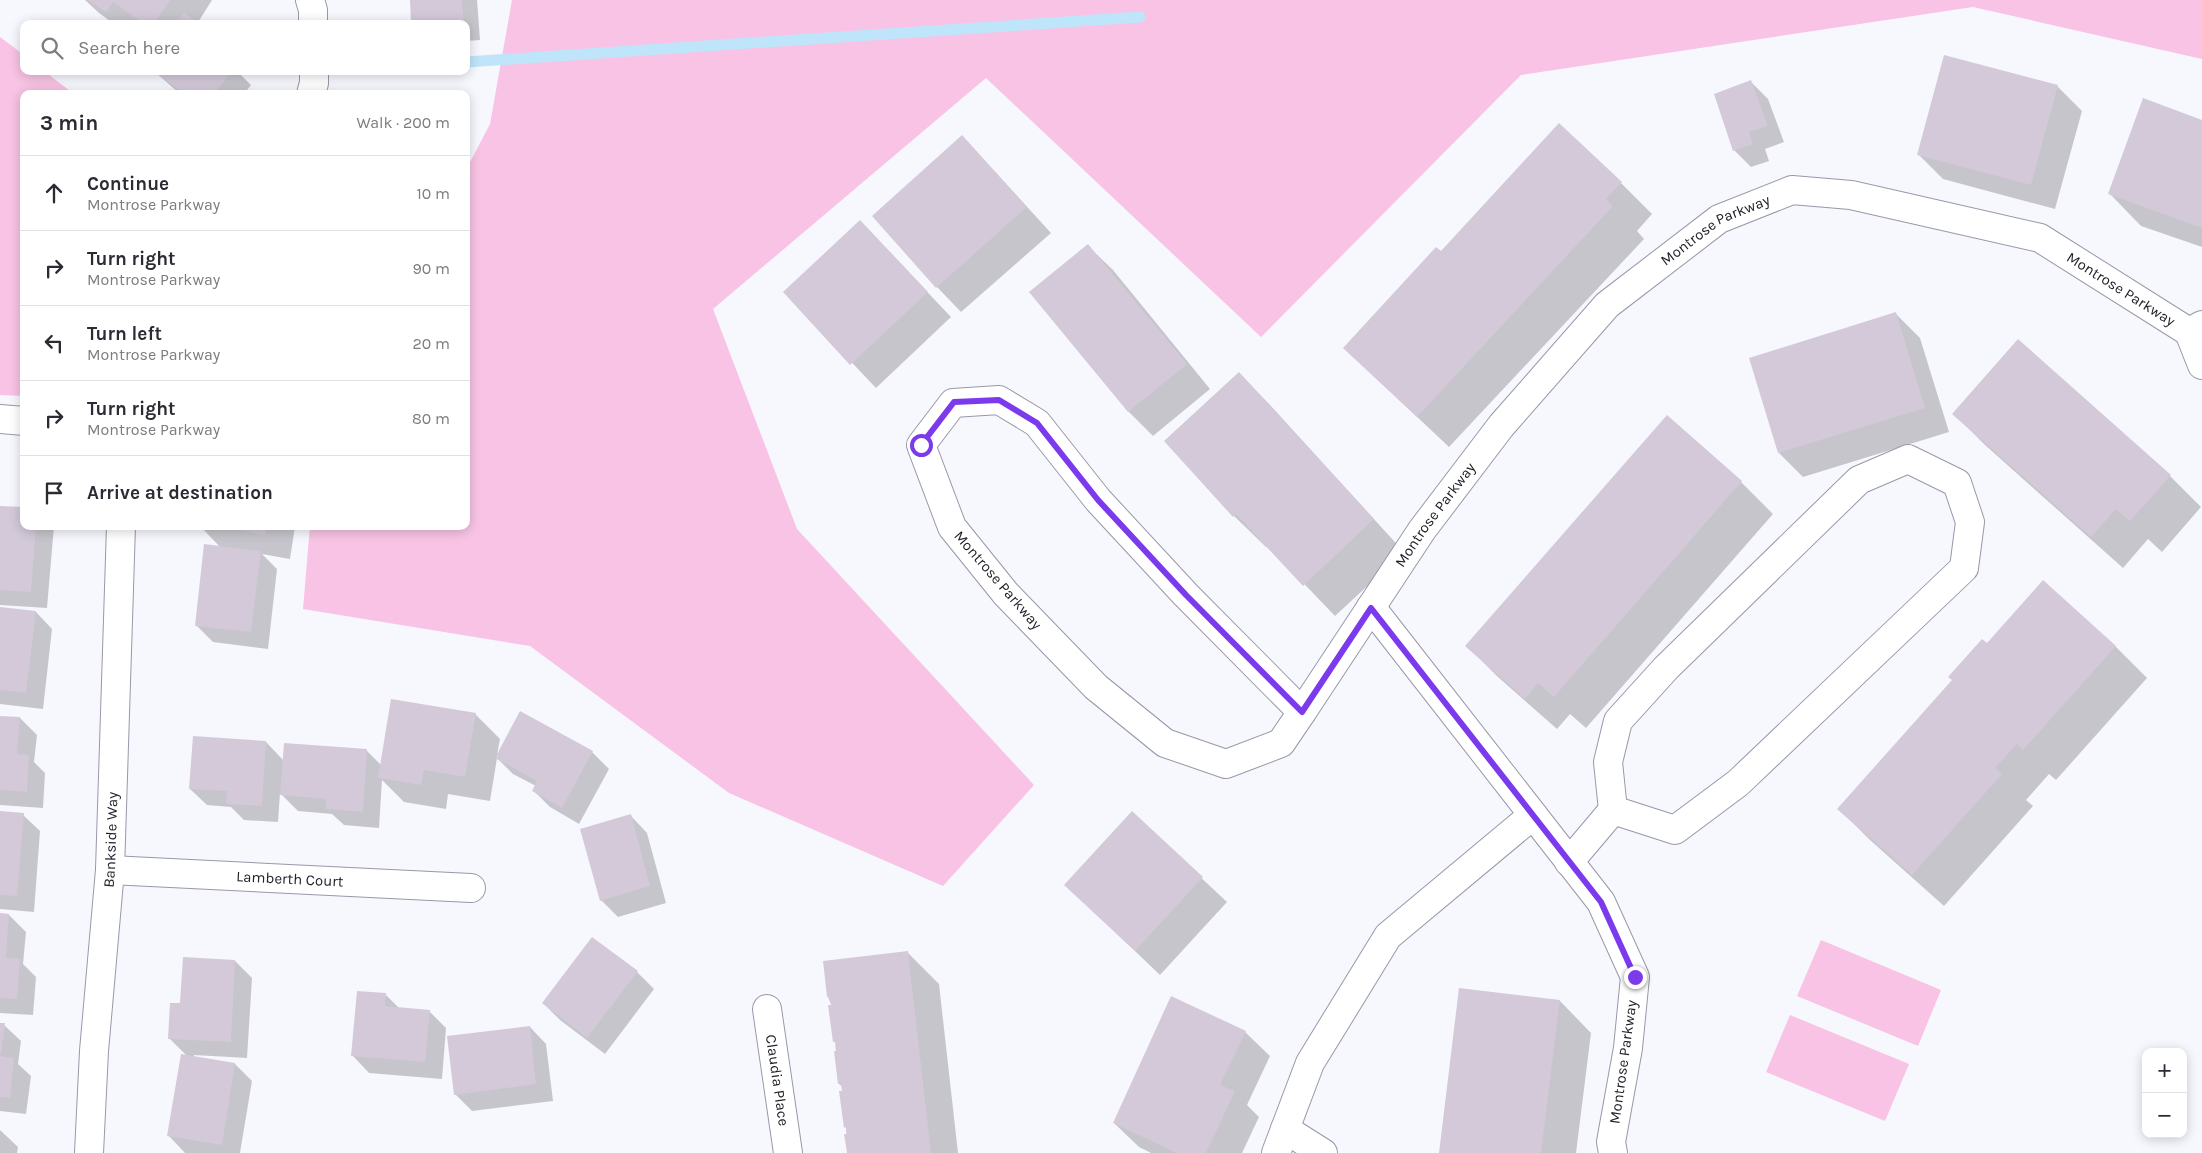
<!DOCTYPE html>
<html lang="en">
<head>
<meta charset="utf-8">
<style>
	:root { --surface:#fff; --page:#f7f7f7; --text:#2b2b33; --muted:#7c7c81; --line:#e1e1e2 }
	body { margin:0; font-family:Karla,sans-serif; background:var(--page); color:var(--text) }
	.controls { position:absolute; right:15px; bottom:15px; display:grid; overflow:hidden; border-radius:10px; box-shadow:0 2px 12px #0003 }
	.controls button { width:45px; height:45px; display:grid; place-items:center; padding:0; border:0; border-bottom:1px solid var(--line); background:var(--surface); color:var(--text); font:25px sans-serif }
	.stop { position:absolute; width:15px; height:15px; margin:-11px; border:4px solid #7c3aed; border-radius:50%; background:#fff }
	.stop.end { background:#7c3aed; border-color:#fff; box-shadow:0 1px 5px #0008 }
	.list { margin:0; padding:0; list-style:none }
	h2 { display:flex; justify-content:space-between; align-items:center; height:65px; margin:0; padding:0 20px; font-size:21px }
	h2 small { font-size:16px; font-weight:400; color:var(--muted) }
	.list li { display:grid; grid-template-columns:32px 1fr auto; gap:15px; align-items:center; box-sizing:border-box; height:75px; padding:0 20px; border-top:1px solid var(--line) }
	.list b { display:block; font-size:19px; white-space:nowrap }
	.list p { margin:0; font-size:16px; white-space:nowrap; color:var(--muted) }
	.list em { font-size:16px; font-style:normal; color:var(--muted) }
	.icon { flex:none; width:28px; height:28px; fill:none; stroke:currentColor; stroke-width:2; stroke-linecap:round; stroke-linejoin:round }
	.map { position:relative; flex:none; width:2202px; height:1153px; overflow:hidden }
	.search { position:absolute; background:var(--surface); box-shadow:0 2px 12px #0003; left:20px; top:20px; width:450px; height:55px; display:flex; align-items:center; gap:12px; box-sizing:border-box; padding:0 18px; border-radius:10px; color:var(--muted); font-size:19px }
	.panel { position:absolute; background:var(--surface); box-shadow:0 2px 12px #0003; left:20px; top:90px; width:450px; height:440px; border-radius:10px }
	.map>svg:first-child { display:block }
	.green { fill:#f8c3e4 }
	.shadow { fill:#0003 }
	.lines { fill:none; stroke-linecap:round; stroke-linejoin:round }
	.stream { stroke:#bfe5fb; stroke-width:11 }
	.building { fill:#d3c9d9 }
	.minor-casing { stroke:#9898a9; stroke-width:30 }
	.minor { stroke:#fff; stroke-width:28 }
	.route { stroke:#7c3aed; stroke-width:6 }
	.labels { text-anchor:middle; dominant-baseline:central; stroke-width:5; stroke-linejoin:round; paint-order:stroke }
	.street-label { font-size:15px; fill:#222229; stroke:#fff }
</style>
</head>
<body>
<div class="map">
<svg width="2202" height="1153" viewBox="0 0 2202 1153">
	<rect width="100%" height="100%" fill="#f7f7fe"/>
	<path class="green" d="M512,0H2202V59L1973,7L1521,75L1261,337L986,78L713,309L797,529L1034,785L943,886L729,793L530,646L303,609L310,526H466V170L490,124Z
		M0,37L24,55V71H44L74,94H24V396L0,395Z
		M1821,940L1941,990L1918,1046L1797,996Z
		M1790,1015L1909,1064L1885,1121L1766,1072Z"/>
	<path class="shadow" d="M85,0H212L197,24H114L99,13Z
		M411,0H477L480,40L466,41V24H412Z
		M154,71H237L251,85L244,94H180Z
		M1751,82L1768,99L1784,142L1765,149L1769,161L1751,167L1734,150Z
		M2057,86L2082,111L2055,209L1943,179L1919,155Z
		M2202,120V247L2141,226L2110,194Z
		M962,136L1051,233L961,312L937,287L874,216Z
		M1621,183L1652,214L1637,231L1644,239L1449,447L1344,348L1441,253Z
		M860,221L951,317L876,388L785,292Z
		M1088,246L1113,270L1210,389L1153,436L1129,412L1031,292Z
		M1896,314L1920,338L1949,432L1803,477L1779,453Z
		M1239,373L1270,405L1404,552L1335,616L1267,545L1266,547L1234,516L1166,441Z
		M1954,414L2170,476L2201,507L2162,552L2148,539L2123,568L1985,445Z
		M1667,417L1741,482L1773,514L1586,728L1570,714L1557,729L1498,677L1467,646Z
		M0,507L24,526H54L47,608L0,605Z
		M200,526H295L290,559L262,554L277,569L268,649L213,642L196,625L221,548Z
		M0,608L36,612L52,629L43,709L0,704Z
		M1987,645L2115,646L2147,678L2056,780L2049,774L2026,800L2033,806L1944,906L1870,840L1839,809Z
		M475,714L500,739L497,755L592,752L609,769L579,824L550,807L533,790L536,786L513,774L497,758L490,801L448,794L446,809L404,802L382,780L379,828L344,825L332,814L298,811L280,793L278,822L244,820L231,807L207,805L190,789L266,742L284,761L367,751L381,765Z
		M0,717L20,718L37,735L34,762L45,773L43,808L0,805Z
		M0,813L23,815L40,831L34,912L0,909Z
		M1132,813L1227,902L1160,975L1066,885Z
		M631,816L647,833L666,903L618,917L601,900Z
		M0,915H9L26,932L23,964L36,977L33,1015L0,1013Z
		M907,952L939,984L958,1153H848L843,1087L839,1084L837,1044L834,1041L832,1006L828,997Z
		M235,961L252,978L247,1058L194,1055V1057L235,1064L252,1081L240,1153H185L169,1136L187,1056L169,1038L181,1005Z
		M637,972L654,989L605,1054L560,1020L543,1003Z
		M1461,989L1560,1001L1591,1033L1576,1153H1440Z
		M386,995L399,1008L429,1011L446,1028L442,1079L369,1073L353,1056Z
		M0,1024L4,1025L21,1041L18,1064L31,1076L26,1114L0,1111Z
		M530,1027L546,1044L553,1101L472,1111L455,1094Z
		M1245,1032L1270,1056L1247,1105L1259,1117L1242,1153H1151L1139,1147L1114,1123Z
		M0,1130L18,1147L17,1153H0Z"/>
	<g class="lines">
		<path class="stream" d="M466,62L1140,17"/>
	</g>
	<path class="building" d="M88,0H170L154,24H145L113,2L106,12Z
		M410,0H462L464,24H411Z
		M184,12L199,24H175Z
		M1944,55L2058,85L2031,185L1917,155Z
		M154,71H232L214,94H184Z
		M1751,80L1768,126L1749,132L1753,144L1733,151L1714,94Z
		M2143,98L2202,120V228L2108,194Z
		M1559,123L1622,182L1606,199L1613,206L1417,417L1343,348L1436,247L1441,251Z
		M962,135L1027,207L936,288L872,216Z
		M860,220L928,292L850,365L783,292Z
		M1088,244L1187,364L1128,412L1029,292Z
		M1896,312L1925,408L1778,453L1749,358Z
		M2018,339L2171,475L2130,521L2116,509L2091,537L1952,414Z
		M1239,372L1374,519L1303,586L1236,514L1233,517L1164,441Z
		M1667,415L1742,481L1554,697L1538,683L1525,699L1465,646Z
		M0,506L24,507V526H36L31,592L0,590Z
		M220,526H267L265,535Z
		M204,544L261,551L251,632L195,626Z
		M2043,580L2116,646L2023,750L2017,744L1995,768L2002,774L1912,875L1837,809L1952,680L1948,677L1982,639L1987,643Z
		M0,607L36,611L26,693L0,690Z
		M391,699L476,713L465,777L424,770L421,785L378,778Z
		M520,711L593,751L562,808L532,791L537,781L495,758Z
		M0,716L20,717L17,754L29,755L27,792L0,790Z
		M193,736L266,741L262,806L226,804L227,791L189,789Z
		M284,743L367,749L363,812L326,809V799L280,795Z
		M0,811L24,813L17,896L0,895Z
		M1132,811L1203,877L1135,951L1064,885Z
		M631,814L650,886L600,901L580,829Z
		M0,913L9,914L6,958L20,959L17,999L0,998Z
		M592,937L638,971L587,1038L542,1003Z
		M908,951L931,1153H847L844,1134H847L846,1127L844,1128L839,1091H842L841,1084H838L834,1051H836L835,1042H833L828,1005H831L829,997H827L823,961Z
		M183,957L235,960L231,1042L168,1039L170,1003H180Z
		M1459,988L1560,1000L1541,1153H1439Z
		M357,991L386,993L385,1006L430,1010L425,1062L351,1056Z
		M1171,996L1246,1031L1220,1085L1235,1091L1206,1153H1177L1113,1123Z
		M0,1023H5L1,1054H0Z
		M530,1026L536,1084L454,1095L447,1036Z
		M181,1054L235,1063L222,1145L167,1136Z
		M0,1056L14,1058L10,1098L0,1097Z"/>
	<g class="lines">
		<defs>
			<g id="minor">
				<path d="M310,0L313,10V24"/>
				<path d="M311,94L314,83V71"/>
				<path d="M2202,325L2189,332L2202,365"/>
				<path d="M999,400L1037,423L1098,500L1186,595L1302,712L1281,743L1226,764L1165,743L1096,687L1006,594L952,527L921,445L953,403Z"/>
				<path d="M0,419L24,421"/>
				<path d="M1908,459L1957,483L1970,522L1964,568L1738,783L1675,830L1613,810L1608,762L1618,721L1666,668L1859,480Z"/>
				<path d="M1371,607L1601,902L1635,977L1628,1048L1611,1142L1613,1153"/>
				<path id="s1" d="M1302,712L1422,530L1501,426L1607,305L1719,219L1792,190L1851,195L2040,238L2189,332"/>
				<path d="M1569,862L1613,810"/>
				<path id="s2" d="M110,870L471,888"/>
				<path id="s3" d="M767,1009L788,1153"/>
				<path d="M1285,1129L1323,1153"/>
				<path id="s4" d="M89,1153L94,1051L110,870L121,526"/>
				<path d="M1276,1153L1310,1063L1388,936L1533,815"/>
			</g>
		</defs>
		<use href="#minor" class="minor-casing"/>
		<use href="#minor" class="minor"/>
	</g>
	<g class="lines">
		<path class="route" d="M921,445L954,402L999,400L1037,423L1098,500L1186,595L1302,712L1371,608L1601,902L1635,977"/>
	</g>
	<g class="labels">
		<g class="street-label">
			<text stroke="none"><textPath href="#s1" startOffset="642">Montrose Parkway</textPath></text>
			<text stroke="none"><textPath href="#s1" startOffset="1078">Montrose Parkway</textPath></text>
			<text stroke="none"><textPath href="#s1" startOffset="238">Montrose Parkway</textPath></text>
			<text transform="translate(998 580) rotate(49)">Montrose Parkway</text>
			<text stroke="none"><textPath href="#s4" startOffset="314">Bankside Way</textPath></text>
			<text stroke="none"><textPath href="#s2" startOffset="180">Lamberth Court</textPath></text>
			<text transform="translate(1623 1062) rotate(-82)">Montrose Parkway</text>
			<text stroke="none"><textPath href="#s3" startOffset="72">Claudia Place</textPath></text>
		</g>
	</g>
</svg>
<div class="controls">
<button>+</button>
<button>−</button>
</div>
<div class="stop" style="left:921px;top:445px"></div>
<div class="stop end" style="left:1635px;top:977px"></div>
<div class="search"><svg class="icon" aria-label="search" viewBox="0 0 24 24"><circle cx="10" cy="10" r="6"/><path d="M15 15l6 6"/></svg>Search here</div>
<section class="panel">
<h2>3 min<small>Walk · 200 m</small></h2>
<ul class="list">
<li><svg class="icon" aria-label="ahead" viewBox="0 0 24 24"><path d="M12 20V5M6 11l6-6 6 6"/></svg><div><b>Continue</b><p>Montrose Parkway</p></div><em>10 m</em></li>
<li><svg class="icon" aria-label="right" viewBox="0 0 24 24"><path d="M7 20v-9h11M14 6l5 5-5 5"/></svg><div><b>Turn right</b><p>Montrose Parkway</p></div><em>90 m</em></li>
<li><svg class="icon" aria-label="left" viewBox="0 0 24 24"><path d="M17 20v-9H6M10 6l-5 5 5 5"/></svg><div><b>Turn left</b><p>Montrose Parkway</p></div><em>20 m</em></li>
<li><svg class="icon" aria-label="right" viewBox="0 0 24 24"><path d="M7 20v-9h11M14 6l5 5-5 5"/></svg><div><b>Turn right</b><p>Montrose Parkway</p></div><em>80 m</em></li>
<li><svg class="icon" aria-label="arrive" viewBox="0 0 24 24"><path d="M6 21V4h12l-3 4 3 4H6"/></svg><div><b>Arrive at destination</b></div></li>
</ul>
</section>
</div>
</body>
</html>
